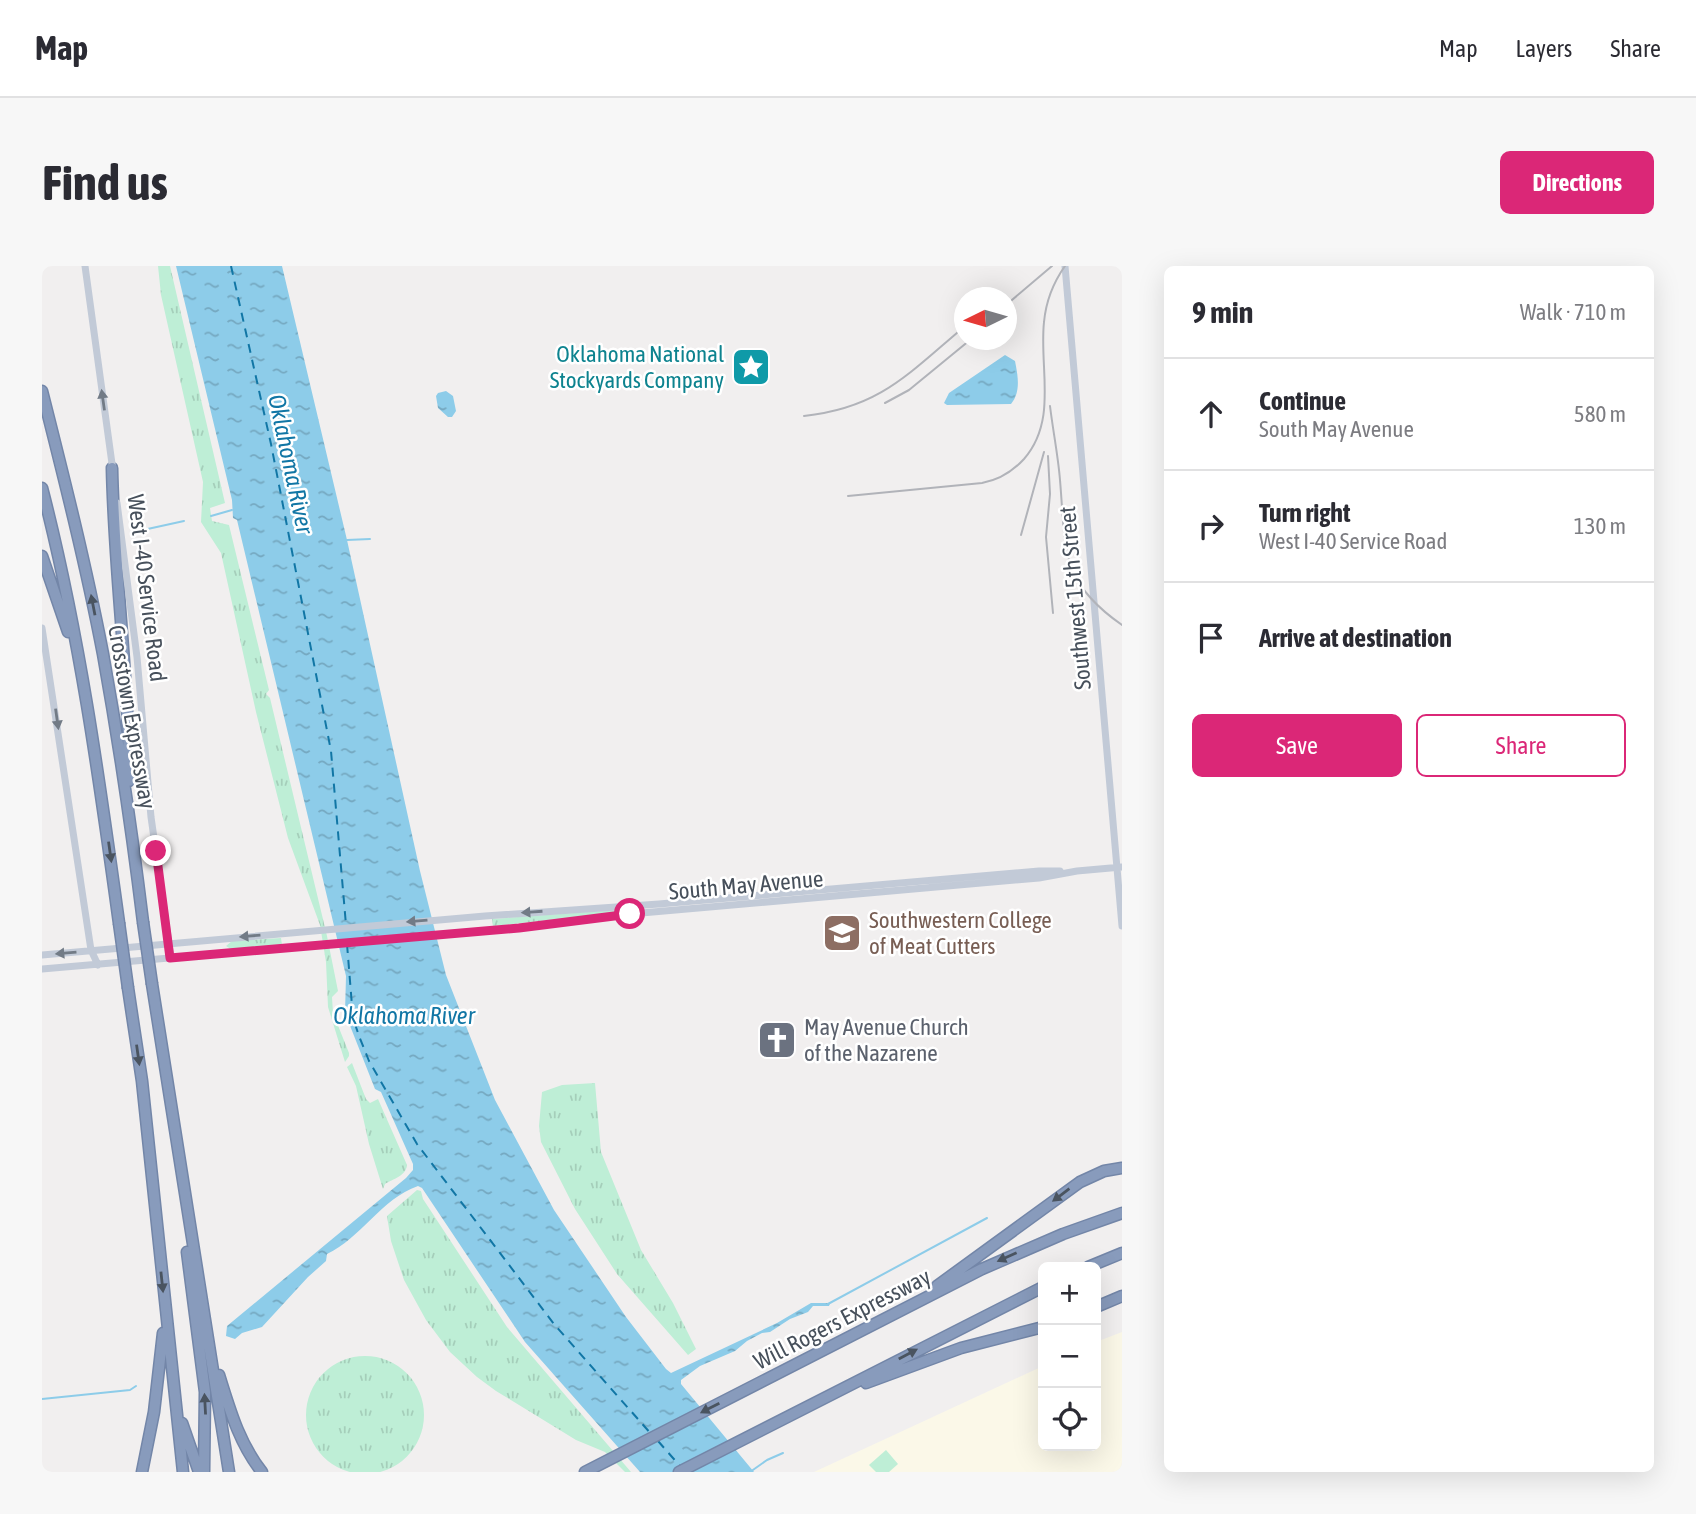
<!DOCTYPE html>
<html lang="en">
<head>
<meta charset="utf-8">
<style>
	:root { --surface:#fff; --page:#f7f7f7; --text:#2b2b33; --muted:#7c7c81; --line:#e1e1e2; --accent:#db2777 }
	body { margin:0; font-family:"Asap Condensed",sans-serif; background:var(--page); color:var(--text) }
	.controls { position:absolute; right:21px; bottom:21px; display:grid; overflow:hidden; border-radius:10px; box-shadow:0 7px 28px #0002 }
	.controls button { width:63px; height:63px; display:grid; place-items:center; padding:0; border:0; border-bottom:2px solid var(--line); background:var(--surface); color:var(--text); font:35px sans-serif }
	.compass { position:absolute; left:912px; top:21px; width:63px; height:63px; border-radius:50%; background:var(--surface); box-shadow:0 7px 28px #0002; rotate:265deg }
	.stop { position:absolute; width:21px; height:21px; margin:-16px; border:5px solid #db2777; border-radius:50%; background:#fff }
	.stop.end { background:#db2777; border-color:#fff; box-shadow:0 2px 7px #0008 }
	.list { margin:0; padding:0; list-style:none }
	h2 { display:flex; justify-content:space-between; align-items:center; height:91px; margin:0; padding:0 28px; font-size:30px }
	h2 small { font-size:23px; font-weight:400; color:var(--muted) }
	.list li { display:grid; grid-template-columns:46px 1fr auto; gap:21px; align-items:center; box-sizing:border-box; height:112px; padding:0 28px; border-top:2px solid var(--line) }
	.list b { display:block; font-size:26px; white-space:nowrap }
	.list p { margin:0; font-size:23px; white-space:nowrap; color:var(--muted) }
	.list em { font-size:23px; font-style:normal; color:var(--muted) }
	.actions { display:flex; gap:14px; padding:21px 28px }
	.actions a { flex:1; padding:16px 0; border:2px solid var(--accent); border-radius:10px; text-align:center; font-size:24px; color:var(--accent) }
	.actions .main { background:var(--accent); color:#fff }
	.icon { flex:none; width:38px; height:38px; fill:none; stroke:currentColor; stroke-width:2; stroke-linecap:round; stroke-linejoin:round }
	.map { position:relative; flex:none; width:1080px; height:1206px; overflow:hidden; border-radius:10px }
	header { display:flex; align-items:center; gap:42px; box-sizing:border-box; height:98px; padding:0 35px; background:var(--surface); border-bottom:2px solid var(--line) }
	header strong { font-size:33px }
	nav { display:flex; gap:38px; margin-inline-start:auto; font-size:24px }
	.intro { display:flex; align-items:center; justify-content:space-between; box-sizing:border-box; height:168px; padding:0 42px }
	h1 { margin:0; font-size:49px }
	.button { padding:18px 32px; border-radius:10px; background:var(--accent); color:#fff; font-size:24px; font-weight:700 }
	main { display:flex; gap:42px; padding:0 42px }
	aside { flex:1; background:var(--surface); border-radius:10px; box-shadow:0 7px 28px #0002 }
	.map>svg:first-child { display:block }
	.commercial { fill:#fbf8e8 }
	.grass { fill:url(#grass-tufts) }
	.pitch { fill:#beeed6 }
	.water { fill:url(#water-ripples) }
	.lines { fill:none; stroke-linecap:round; stroke-linejoin:round }
	.stream { stroke:#8dcce9; stroke-width:2 }
	.ferry { stroke:#1176a5; stroke-width:2; stroke-dasharray:9 7; stroke-linecap:butt }
	.motorway-casing { stroke:#7386a8; stroke-width:13 }
	.secondary { stroke:#c2cad7; stroke-width:7 }
	.motorway { stroke:#889bbc; stroke-width:10 }
	.rail { stroke:#b1b3b9; stroke-width:2 }
	.motorway-bridge-casing { stroke:#7386a8; stroke-width:13; stroke-linecap:butt }
	.motorway-bridge { stroke:#889bbc; stroke-width:10 }
	.oneway { fill:#727b86 }
	.oneway2 { fill:#4a5460 }
	.route { stroke:#db2777; stroke-width:9 }
	.labels { text-anchor:middle; dominant-baseline:central; stroke-width:5; stroke-linejoin:round; paint-order:stroke }
	.culture-label { font-size:23px; fill:#0d838f; stroke:#fff; text-anchor:end }
	.street-label { font-size:23px; fill:#47505b; stroke:#fff }
	.education-label { font-size:23px; fill:#785e54; stroke:#fff; text-anchor:start }
	.worship-label { font-size:23px; fill:#5b616d; stroke:#fff; text-anchor:start }
	.water-label { font-size:24px; font-style:italic; fill:#1176a5; stroke:#fff }
</style>
</head>
<body>
<header>
<strong>Map</strong>
<nav><a>Map</a><a>Layers</a><a>Share</a></nav>
</header>
<div class="intro"><h1>Find us</h1><a class="button">Directions</a></div>
<main>
<div class="map">
<svg width="1080" height="1206" viewBox="0 0 1080 1206">
	<defs>
		<pattern id="grass-tufts" width="24" height="20" patternUnits="userSpaceOnUse" patternTransform="scale(1.75)"><rect width="24" height="20" fill="#beeed6"/><path d="M3 7l-1-3M5 7V3M7 7l1-3M15 17l-1-3M17 17v-4M19 17l1-3" fill="none" stroke="#a5ceba"/></pattern>
		<pattern id="water-ripples" width="26" height="14" patternUnits="userSpaceOnUse" patternTransform="scale(1.75)"><rect width="26" height="14" fill="#8dcce9"/><path d="M2 4q2-2 4 0t4 0M15 11q2-2 4 0t4 0" fill="none" stroke="#75a8c0"/></pattern>
	</defs>
	<rect width="100%" height="100%" fill="#f1efef"/>
	<path class="commercial" d="M1080,1066V1206H772L1001,1100V1180H1054V1076Z"/>
	<path class="grass" d="M116,0H128L183,237L168,242L170,255L187,259L227,424L224,428L228,432L285,670L296,725L290,731L291,747L307,787V790L303,796L286,741L284,696L278,659L246,572L214,446L179,287L159,256L161,216L119,29Z
		M573,644V647L451,660L450,653Z
		M239,672L240,679L189,683L184,680L190,675Z
		M310,797L324,833L328,837L336,833L365,899C364,910 351,913 343,918L341,923L327,878L314,820L305,801Z
		M553,817L559,886L599,984L631,1037L654,1083L646,1089L575,1008L533,943L499,876L497,860L500,826L520,819Z
		M375,924L379,925L381,933L465,1061L589,1206H583L563,1186L534,1174L454,1125L435,1111L408,1086L384,1054L362,1014L349,975L345,950Z
		M264 1149a59 59 0 1 1 118 0a59 59 0 1 1-118 0Z"/>
	<path class="pitch" d="M844,1184L856,1198L847,1206H834L827,1199Z"/>
	<path class="water" d="M134,0H240L305,274L378,605L404,709L453,834L512,944L584,1051L624,1103L629,1107L735,1057L769,1037H788L787,1040H771L766,1046L748,1053L728,1066L720,1067L705,1075L693,1085L658,1100L639,1114V1118L712,1206H598L483,1076L380,922L376,920C339,933 319,972 285,988L284,995L266,1011L220,1061L200,1067L193,1073L184,1070L185,1060L364,912L371,904V898L339,826L333,823L303,747L304,710L195,254L191,252L190,234Z
		M963,89L973,95C976,110 979,126 969,138L905,139L902,137L907,127Z
		M404,125L411,130L414,145L410,151H406L396,142L394,130L396,127Z"/>
	<g class="lines">
		<path class="stream" d="M169,250L190,244
			M101,264L142,255
			M305,274L328,273
			M786,1038L945,952
			M0,1133L88,1124L94,1120
			M708,1206L725,1194L741,1187"/>
		<path class="ferry" d="M189,0L229,178L289,485L304,659
			M305,678L311,752L317,770L327,795L375,878L512,1058L610,1169
			M616,1175L638,1200"/>
		<defs>
			<path id="motorway" d="M0,125C22,212 44,299 61,388C77,477 90,566 101,656
				M70,202C72,306 87,410 87,515
				M0,222C37,365 57,511 77,657
				M0,290L26,366
				M110,718L187,1206
				M86,722L100,815L141,1206
				M145,986L163,1126L162,1206
				M1046,1001L1080,987
				M895,1020L1038,916L1062,905L1080,902
				M1054,1041L1080,1030
				M177,1109C188,1144 197,1177 220,1206
				M824,1117L919,1082L1001,1061
				M140,1157L157,1206
				M100,1206L112,1146L121,1067
				M543,1206L940,1003L1021,968L1080,947
				M637,1206L1001,1021"/>
		</defs>
		<use href="#motorway" class="motorway-casing"/>
		<path class="secondary" d="M43,0L71,205
			M1023,0L1080,660
			M75,237L95,391L109,551L129,692
			M0,362L49,684L56,699
			M0,689L443,650L617,638L997,605H1018
			M0,703L477,662L588,648L997,612L1035,605L1080,601"/>
		<use href="#motorway" class="motorway"/>
		<path class="rail" d="M964,39L1010,0
			M843,137L867,124L928,74
			M1008,140C1011,165 1016,189 1018,214C1024,284 1017,315 1080,359
			M762,150C838,142 867,107 922,61
			M1006,190L1008,228L1004,271L1011,347
			M806,230L940,217C957,214 971,205 982,193C1016,154 997,102 1002,56C1004,35 1011,17 1023,0
			M979,269L1002,186"/>
		<defs>
			<path id="motorway-bridge" d="M101,656L110,718
				M77,657L86,722"/>
		</defs>
		<use href="#motorway-bridge" class="motorway-bridge-casing"/>
		<use href="#motorway-bridge" class="motorway-bridge"/>
	</g>
	<defs><path id="oneway-solid" d="M-6-.8H1V-3.2L6.5 0L1 3.2V.8H-6Z" transform="scale(1.75)"/></defs>
	<g class="oneway">
		<use href="#oneway-solid" transform="translate(61 134) rotate(-98)"/>
		<use href="#oneway-solid" transform="translate(15 453) rotate(82)"/>
		<use href="#oneway-solid" transform="translate(490 646) rotate(176)"/>
		<use href="#oneway-solid" transform="translate(375 655) rotate(175)"/>
		<use href="#oneway-solid" transform="translate(208 670) rotate(175)"/>
		<use href="#oneway-solid" transform="translate(24 687) rotate(175)"/>
	</g>
	<g class="oneway2">
		<use href="#oneway-solid" transform="translate(51 339) rotate(-101)"/>
		<use href="#oneway-solid" transform="translate(68 586) rotate(82)"/>
		<use href="#oneway-solid" transform="translate(96 789) rotate(82)"/>
		<use href="#oneway-solid" transform="translate(1019 929) rotate(143)"/>
		<use href="#oneway-solid" transform="translate(965 991) rotate(156)"/>
		<use href="#oneway-solid" transform="translate(120 1016) rotate(84)"/>
		<use href="#oneway-solid" transform="translate(866 1088) rotate(-28)"/>
		<use href="#oneway-solid" transform="translate(163 1138) rotate(-93)"/>
		<use href="#oneway-solid" transform="translate(668 1142) rotate(153)"/>
	</g>
	<g class="lines">
		<path class="route" d="M114,585L128,692L477,662L588,648"/>
	</g>
	<defs>
		<symbol id="sight-square" viewBox="-11 -11 22 22"><rect x="-9" y="-9" width="18" height="18" rx="4" fill="#0f9aa8" stroke="#fff"/><path d="M0-6L1.8-2.2L6-1.7L2.9 1.2L3.7 5.4L0 3.3L-3.7 5.4L-2.9 1.2L-6-1.7L-1.8-2.2Z" fill="#fff"/></symbol>
		<symbol id="school-square" viewBox="-11 -11 22 22"><rect x="-9" y="-9" width="18" height="18" rx="4" fill="#8d6e63" stroke="#fff"/><path d="M0-5L7-2L0 1L-7-2ZM-4 1L0 2.5L4 1V4Q0 6-4 4Z" fill="#fff"/></symbol>
		<symbol id="church-square" viewBox="-11 -11 22 22"><rect x="-9" y="-9" width="18" height="18" rx="4" fill="#6b7280" stroke="#fff"/><path d="M-1.2-6h2.4v3.5h3.3v2.4h-3.3V6h-2.4V-.1h-3.3v-2.4h3.3Z" fill="#fff"/></symbol>
	</defs>
	<g fill-rule="evenodd">
		<use href="#sight-square" x="687" y="79" width="44" height="44"/>
		<use href="#school-square" x="778" y="645" width="44" height="44"/>
		<use href="#church-square" x="713" y="752" width="44" height="44"/>
	</g>
	<g class="labels">
		<g class="culture-label">
			<text x="682" y="88">Oklahoma National<tspan x="682" dy="26">Stockyards Company</tspan></text>
		</g>
		<g class="street-label">
			<text transform="translate(105 322) rotate(83)">West I-40 Service Road</text>
			<text transform="translate(1033 332) rotate(-95)">Southwest 15th Street</text>
			<text transform="translate(90 451) rotate(80)">Crosstown Expressway</text>
			<text transform="translate(704 619) rotate(-5)">South May Avenue</text>
			<text transform="translate(800 1053) rotate(-27)">Will Rogers Expressway</text>
		</g>
		<g class="education-label">
			<text x="827" y="654">Southwestern College<tspan x="827" dy="26">of Meat Cutters</tspan></text>
		</g>
		<g class="worship-label">
			<text x="762" y="761">May Avenue Church<tspan x="762" dy="26">of the Nazarene</tspan></text>
		</g>
		<g class="water-label">
			<text transform="translate(249 198) rotate(78)">Oklahoma River</text>
			<text x="362" y="749">Oklahoma River</text>
		</g>
	</g>
</svg>
<div class="controls">
<button>+</button>
<button>−</button>
<button><svg class="icon" aria-label="locate" viewBox="0 0 24 24"><circle cx="12" cy="12" r="6"/><path d="M12 2v4M12 18v4M2 12h4M18 12h4"/></svg></button>
</div>
<svg class="compass" viewBox="-18 -18 36 36"><path d="M0-13l5 13h-10z" fill="#e53935"/><path d="M0 13l5-13h-10z" fill="#7c7c81"/></svg>
<div class="stop" style="left:588px;top:648px"></div>
<div class="stop end" style="left:114px;top:585px"></div>
</div>
<aside>
<h2>9 min<small>Walk · 710 m</small></h2>
<ul class="list">
<li><svg class="icon" aria-label="ahead" viewBox="0 0 24 24"><path d="M12 20V5M6 11l6-6 6 6"/></svg><div><b>Continue</b><p>South May Avenue</p></div><em>580 m</em></li>
<li><svg class="icon" aria-label="right" viewBox="0 0 24 24"><path d="M7 20v-9h11M14 6l5 5-5 5"/></svg><div><b>Turn right</b><p>West I-40 Service Road</p></div><em>130 m</em></li>
<li><svg class="icon" aria-label="arrive" viewBox="0 0 24 24"><path d="M6 21V4h12l-3 4 3 4H6"/></svg><div><b>Arrive at destination</b></div></li>
</ul>
<div class="actions"><a class="main">Save</a><a>Share</a></div>
</aside>
</main>
</body>
</html>
